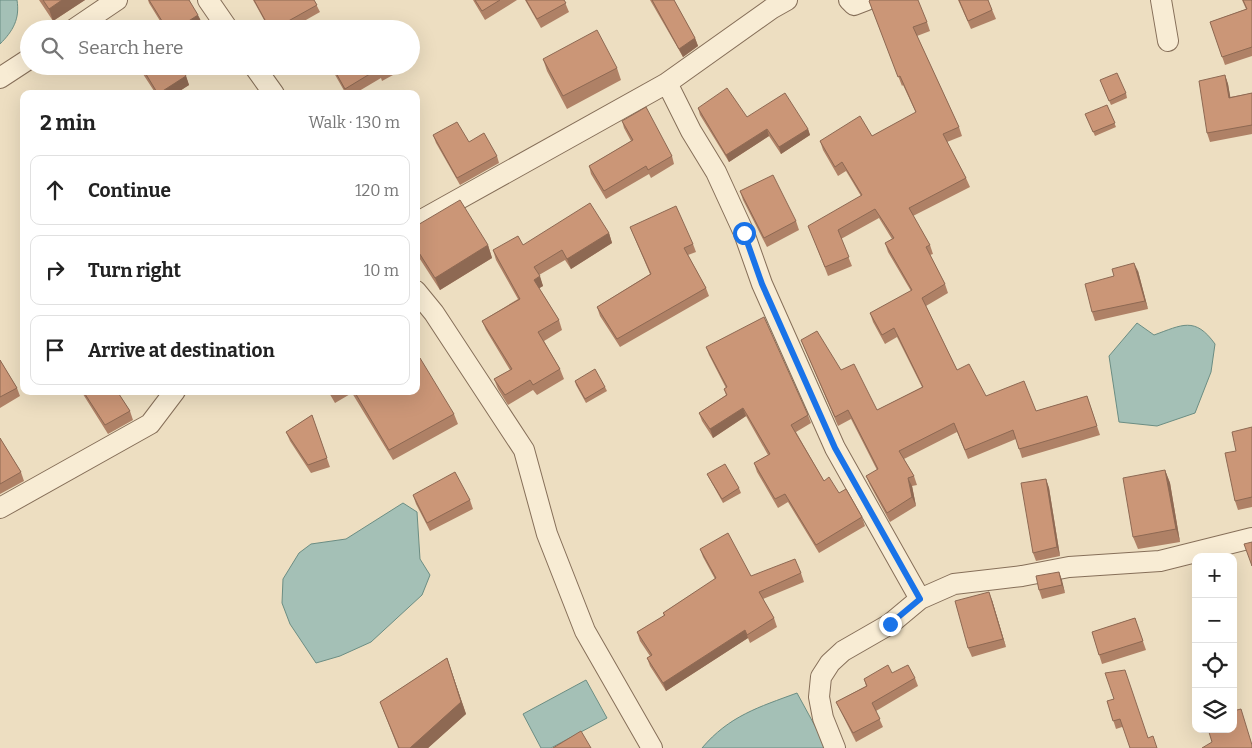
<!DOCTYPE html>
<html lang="en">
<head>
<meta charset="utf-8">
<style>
	:root { --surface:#fff; --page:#f6f6f6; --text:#222; --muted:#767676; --line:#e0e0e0 }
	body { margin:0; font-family:Bitter,serif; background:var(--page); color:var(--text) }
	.controls { position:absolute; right:15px; bottom:15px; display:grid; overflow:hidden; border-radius:10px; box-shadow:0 5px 20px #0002 }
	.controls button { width:45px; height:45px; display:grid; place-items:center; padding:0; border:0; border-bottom:1px solid var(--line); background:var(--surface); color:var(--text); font:25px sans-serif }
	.stop { position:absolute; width:15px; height:15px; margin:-11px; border:4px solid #1a73e8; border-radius:50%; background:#fff }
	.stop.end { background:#1a73e8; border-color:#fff; box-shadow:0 1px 5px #0008 }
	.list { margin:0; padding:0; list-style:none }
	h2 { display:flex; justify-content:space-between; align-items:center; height:65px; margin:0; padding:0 20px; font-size:21px }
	h2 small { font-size:16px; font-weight:400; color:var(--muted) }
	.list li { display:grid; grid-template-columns:32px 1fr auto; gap:15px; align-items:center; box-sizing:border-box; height:70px; margin:0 10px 10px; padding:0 10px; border:1px solid var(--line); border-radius:10px }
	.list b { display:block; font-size:19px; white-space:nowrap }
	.list em { font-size:16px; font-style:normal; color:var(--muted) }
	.icon { flex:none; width:28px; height:28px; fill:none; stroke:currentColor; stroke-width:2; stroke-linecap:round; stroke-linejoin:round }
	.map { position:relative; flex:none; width:1252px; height:748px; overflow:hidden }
	.search { position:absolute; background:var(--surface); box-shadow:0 5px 20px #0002; left:20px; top:20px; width:400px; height:55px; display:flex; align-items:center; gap:12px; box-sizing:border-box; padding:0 18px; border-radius:28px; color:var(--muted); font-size:19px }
	.panel { position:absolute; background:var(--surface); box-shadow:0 5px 20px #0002; left:20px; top:90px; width:400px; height:305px; border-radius:10px }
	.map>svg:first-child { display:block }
	.water { fill:#a4c0b6; stroke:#6b8d83 }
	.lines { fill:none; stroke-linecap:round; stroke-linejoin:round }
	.minor-casing { stroke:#866f59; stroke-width:22 }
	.minor { stroke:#f8ecd4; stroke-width:20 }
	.wall { fill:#af8166 }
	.shaded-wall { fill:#8e6953 }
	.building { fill:#cb9677; stroke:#8e6953 }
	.route { stroke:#1a73e8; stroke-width:6 }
</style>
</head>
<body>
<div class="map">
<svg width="1252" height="748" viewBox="0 0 1252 748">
	<rect width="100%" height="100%" fill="#eddec1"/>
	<path class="water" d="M0,0H17C20,19 13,31 0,44Z
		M1137,323L1154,335C1182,325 1195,316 1215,344L1211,372L1195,413L1157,426L1119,422L1109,356Z
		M403,503L417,512L420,559L430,575L422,595L371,642L340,656L316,663L290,624L282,603L283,579L299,553L311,544L346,539Z
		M586,680L607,718L551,748H541L523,714Z
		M797,693L827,748H702C729,716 759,707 797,693Z"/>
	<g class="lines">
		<defs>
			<path id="minor" d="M208,0L228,29
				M787,0L771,9L667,83L691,131L716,172L744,233L762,284L835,448L920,599
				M849,0L854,5L867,0
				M1161,0L1168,41
				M74,29L117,0
				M254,66L274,94
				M0,78L29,59
				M416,223L667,83
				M416,291L434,313L524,450L547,534L585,631L652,748
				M0,508L150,424L175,391
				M835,748L823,718L819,697L821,677L830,663L843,651L890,624L920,599L954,584L1022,576L1069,567L1160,561L1252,538"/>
		</defs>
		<use href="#minor" class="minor-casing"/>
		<use href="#minor" class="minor"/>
	</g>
	<path class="wall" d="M39,0H85L53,21Z
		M148,0H189L202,23L193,29H165L149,3Z
		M253,0H314L320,12L290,29H269Z
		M473,0H517L485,20Z
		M525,0H564L569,12L541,28Z
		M650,0H674L695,38L698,46L683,57Z
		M958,0H988L996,19L971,29Z
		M1242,0H1252V56L1225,65L1210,22L1246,9Z
		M869,1L927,22L930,31L917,36L959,127L962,136L947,142L966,178L970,187L913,216L930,245L933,254L930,255L945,284L948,293L926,306L957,370L986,396L1036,411L1087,396L1100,435L1022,458L1016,439L968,459L957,432L904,459L914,476L917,485L912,486L916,506L890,522L870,485L866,476L877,470L851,419L838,426L801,340L841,370L877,410L922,387L897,337L885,344L873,322L870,313L911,291L888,252L885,243L892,239L879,218L841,239L852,266L828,276L812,235L861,196L846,171L838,176L823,150L820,141L872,136L916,113L903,85L902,86Z
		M543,59L617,68L621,80L567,109L547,71Z
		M140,66H180L186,76L189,85L175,94H156L141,71Z
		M330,66H405L406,68L382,81L381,78L354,94H346Z
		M1225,75L1228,84L1230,97L1252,93V134L1210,142L1207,133Z
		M1102,85L1126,93L1127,98L1111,105Z
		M1107,105L1116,127L1095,136L1087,118Z
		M698,108L808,129L810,135L781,154L769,136L729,162L700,115Z
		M622,121L672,156L674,164L651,178L649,174L606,199L591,174L589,166L631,141L624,128Z
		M433,135L497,156L499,163L460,185L436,143Z
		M740,191L796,221L799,230L767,247L743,200Z
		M416,226L488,245L492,258L440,290L416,253Z
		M630,227L693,244L696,252L688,255L706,288L709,296L620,347L600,316L597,307L650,274Z
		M609,233L612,243L571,269L565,260L539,275L543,286L539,288L559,320L562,330L544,341L560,369L564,379L537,395L533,390L508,405L498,389L494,379L510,370L486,330L482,321L518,299L496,260L493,250L523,245Z
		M1138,271L1148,309L1095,321L1092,312L1114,276Z
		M706,347L808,415L811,423L796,432L824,481L839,493L862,517L865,526L819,553L788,502L778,508L757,472L754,463L768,455L746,416L713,438L702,421L699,413L726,395L724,389L726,388L709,355Z
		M0,360L17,388L20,396L0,408Z
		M575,381L605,387L607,391L586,403L576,385Z
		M81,391H117L130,411L133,420L108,434Z
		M328,391H416L454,414L458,424L393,460L352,393L335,403Z
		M312,415L330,467L311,473L290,441L286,432Z
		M1252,427V507L1238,510L1235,501L1236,451Z
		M0,438L21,472L24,481L0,494Z
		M1165,470L1170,483L1180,542L1138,549L1133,537Z
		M707,474L739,488L741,493L723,503L709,478Z
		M1046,479L1049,488L1060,556L1036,561L1033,553Z
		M413,495L470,500L473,509L430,531L416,504Z
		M700,549L751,576L801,573L804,582L763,599L774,618L777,627L750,643L748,638L666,691L650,666L647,658L650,656L640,641L637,632L664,616L663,613L715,579L703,557Z
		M1059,572L1065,593L1042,599L1039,590Z
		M992,600L1006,647L972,657L968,648Z
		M1135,618L1146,650L1102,664L1092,632Z
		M447,658L466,714L428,748H398L380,702Z
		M892,673L915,678L918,686L876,711L883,727L856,742L836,702L866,686L864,679Z
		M1114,699L1148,738L1157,748L1122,727L1116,729L1107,701Z"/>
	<path class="shaded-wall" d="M62,0H85L53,21L49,9Z
		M198,15L202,23L193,29H176Z
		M695,38L698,46L683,57L679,49Z
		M1225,75L1228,84L1232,106L1229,98Z
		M186,76L189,85L175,94H158Z
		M767,129L769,136L729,162L726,155Z
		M808,129L810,135L781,154L779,147Z
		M609,233L612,243L571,269L567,259Z
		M488,245L492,258L440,290L435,278Z
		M1134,263L1138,271L1148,309L1145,301Z
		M540,276L543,286L538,289L534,280Z
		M743,408L746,416L713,438L710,429Z
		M1165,470L1170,483L1180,542L1176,529Z
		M908,478L912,486L916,506L912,497Z
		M1046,479L1049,488L1060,556L1057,547Z
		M1059,572L1062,580L1065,593L1062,585Z
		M989,592L992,600L1006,647L1003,639Z
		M745,630L748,638L666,691L663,683Z
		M447,658L466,714L428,748H410Z"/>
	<path class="building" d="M43,0H62L49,9Z
		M149,0H189L198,15L176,29H167Z
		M254,0H314L317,5L274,29H270Z
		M475,0H500L482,11Z
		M526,0H564L566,3L537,19Z
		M652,0H674L695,38L679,49Z
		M870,0H918L927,22L913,27L959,127L943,134L966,178L909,208L930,245L926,247L945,284L922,298L957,370L969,364L986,396L1024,381L1036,411L1087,396L1097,426L1019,449L1013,430L965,450L954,423L899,451L914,476L908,478L912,497L887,513L866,476L878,469L848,410L835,417L801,340L817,331L841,370L854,364L877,410L923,387L894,328L882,335L870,313L912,290L885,243L894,238L875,209L838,230L849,257L825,267L808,226L862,195L842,162L835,167L820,141L860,116L872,136L916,112L900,76L898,77L869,1Z
		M959,0H988L992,10L968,21Z
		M1243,0H1252V47L1222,57L1210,22L1247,9Z
		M597,30L617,68L563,96L543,59Z
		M141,66H180L186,76L158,94Z
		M332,66H391L379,73L378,69L345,89Z
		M1117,73L1126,93L1109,101L1100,80Z
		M1225,75L1229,98L1252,93V125L1207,133L1199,81Z
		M727,88L747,117L785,93L808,129L779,147L767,129L726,155L698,108Z
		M1107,105L1115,123L1093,132L1085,114Z
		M646,107L672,156L648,170L646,166L604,191L589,166L633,140L622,121Z
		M457,122L469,142L484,133L497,156L457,178L433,135Z
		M773,175L796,221L764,238L740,191Z
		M460,200L488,245L435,278L416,248V226Z
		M590,203L609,233L567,259L562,250L534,267L540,276L534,280L559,320L538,332L560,369L533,385L530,380L505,395L494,379L512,369L482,321L520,299L493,250L518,236L523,245Z
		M676,206L693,244L684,248L706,288L617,339L597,307L651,274L630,227Z
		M1134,263L1145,301L1092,312L1085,284L1114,276L1112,269Z
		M764,317L808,415L791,425L824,481L829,477L839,493L846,489L862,517L816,545L785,494L775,499L754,463L770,454L743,408L710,429L699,413L727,395L724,389L727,387L706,347Z
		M420,358L454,414L389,450L354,391H416V361Z
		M0,360L17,388L0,397Z
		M595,369L605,387L585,399L575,381Z
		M83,391H117L130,411L105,425Z
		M312,415L327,458L308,465L286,432Z
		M1252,427V497L1235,501L1225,453L1236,451L1232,432Z
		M0,438L21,472L0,484Z
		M725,464L739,488L722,499L707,474Z
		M1165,470L1176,529L1133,537L1123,478Z
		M455,472L470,500L427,523L413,495Z
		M1046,479L1057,547L1033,553L1021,483Z
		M728,533L751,576L795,559L801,573L759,592L774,618L747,635L745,630L663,683L647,658L652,655L637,632L665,615L663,613L716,578L700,549Z
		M1252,542V566L1244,544Z
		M1059,572L1062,585L1039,590L1036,576Z
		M989,592L1003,639L968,648L955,601Z
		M1135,618L1143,641L1099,655L1092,632Z
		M447,658L461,702L410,748H399L380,702Z
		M888,665L892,673L908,665L915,678L872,703L880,719L853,733L836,702L867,686L864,679Z
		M1125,670L1148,738L1153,736L1157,748H1130L1120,719L1113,721L1107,701L1114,699L1105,673Z
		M1241,709L1252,745V748H1202L1212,742L1208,729H1233V711Z
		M581,731L591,748H553Z"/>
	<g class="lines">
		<path class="route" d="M744,233L762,284L835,448L920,599L890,624"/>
	</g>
</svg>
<div class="controls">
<button>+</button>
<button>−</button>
<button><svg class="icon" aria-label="locate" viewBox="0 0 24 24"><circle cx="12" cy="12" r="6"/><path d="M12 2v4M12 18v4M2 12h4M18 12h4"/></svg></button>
<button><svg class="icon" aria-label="layers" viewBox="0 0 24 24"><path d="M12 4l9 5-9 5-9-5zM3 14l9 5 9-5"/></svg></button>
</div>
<div class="stop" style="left:744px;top:233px"></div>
<div class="stop end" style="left:890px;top:624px"></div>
<div class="search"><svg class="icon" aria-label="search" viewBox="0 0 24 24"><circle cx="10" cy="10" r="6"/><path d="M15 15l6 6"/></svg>Search here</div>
<section class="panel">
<h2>2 min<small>Walk · 130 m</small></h2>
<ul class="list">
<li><svg class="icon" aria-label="ahead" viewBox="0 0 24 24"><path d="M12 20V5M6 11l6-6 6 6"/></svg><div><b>Continue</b></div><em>120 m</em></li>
<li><svg class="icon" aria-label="right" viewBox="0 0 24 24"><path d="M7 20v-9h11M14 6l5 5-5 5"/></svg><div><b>Turn right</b></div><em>10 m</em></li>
<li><svg class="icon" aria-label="arrive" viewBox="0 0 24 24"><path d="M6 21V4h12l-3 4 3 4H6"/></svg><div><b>Arrive at destination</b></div></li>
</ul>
</section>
</div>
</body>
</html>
